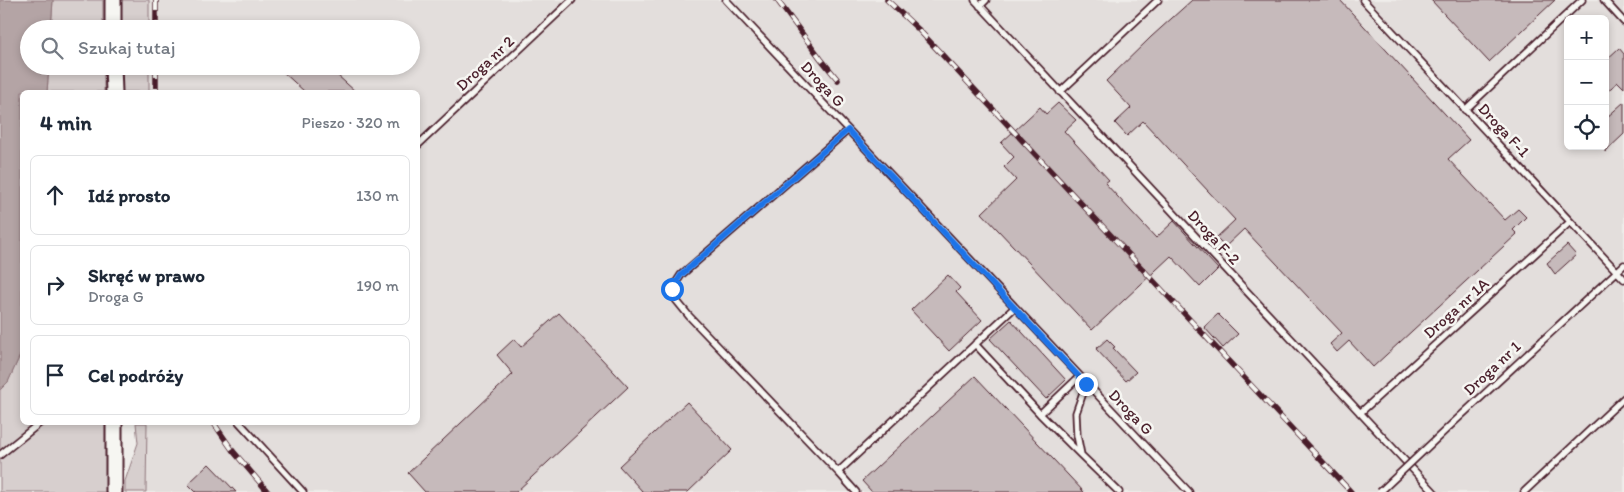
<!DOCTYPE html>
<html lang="pl">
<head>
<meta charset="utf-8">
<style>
	:root { --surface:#fff; --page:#f2f2f3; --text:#1f2937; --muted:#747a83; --line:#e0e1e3 }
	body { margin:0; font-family:Itim,sans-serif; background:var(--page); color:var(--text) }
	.controls { position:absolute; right:15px; top:15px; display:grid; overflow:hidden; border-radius:8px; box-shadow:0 2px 8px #0003 }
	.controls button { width:45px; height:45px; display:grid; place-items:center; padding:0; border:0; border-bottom:1px solid var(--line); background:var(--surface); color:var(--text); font:25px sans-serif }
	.stop { position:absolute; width:15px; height:15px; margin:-11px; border:4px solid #1a73e8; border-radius:50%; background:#fff }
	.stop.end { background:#1a73e8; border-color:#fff; box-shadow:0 1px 5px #0008 }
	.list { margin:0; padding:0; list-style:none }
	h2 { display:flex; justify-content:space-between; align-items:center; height:65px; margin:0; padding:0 20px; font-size:21px }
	h2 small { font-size:16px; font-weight:400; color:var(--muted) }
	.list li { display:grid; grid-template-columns:32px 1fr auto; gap:15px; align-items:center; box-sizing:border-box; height:80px; margin:0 10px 10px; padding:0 10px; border:1px solid var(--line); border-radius:8px }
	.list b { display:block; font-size:19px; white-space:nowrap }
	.list p { margin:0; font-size:16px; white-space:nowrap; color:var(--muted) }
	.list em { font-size:16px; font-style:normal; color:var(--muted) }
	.icon { flex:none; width:28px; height:28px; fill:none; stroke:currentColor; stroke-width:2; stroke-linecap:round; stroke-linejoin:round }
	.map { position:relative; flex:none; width:1624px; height:492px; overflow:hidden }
	.search { position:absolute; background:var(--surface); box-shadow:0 2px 8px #0003; left:20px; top:20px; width:400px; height:55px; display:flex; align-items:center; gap:12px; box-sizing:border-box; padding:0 18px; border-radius:28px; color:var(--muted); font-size:19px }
	.panel { position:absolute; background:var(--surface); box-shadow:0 2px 8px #0003; left:20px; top:90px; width:400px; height:335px; border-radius:8px }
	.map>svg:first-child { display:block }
	.built { fill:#e3dedc; fill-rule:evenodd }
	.green { fill:#d7cfce; stroke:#90777c }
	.water { fill:#b4a4a5; stroke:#8a6f74 }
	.building { fill:#c6babb; stroke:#4a1f2b }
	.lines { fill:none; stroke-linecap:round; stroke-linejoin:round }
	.lane-casing { stroke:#4a1f2b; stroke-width:9 }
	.secondary-casing { stroke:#4a1f2b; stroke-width:19 }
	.lane { stroke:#f6f6f2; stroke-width:5.5 }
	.secondary { stroke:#f6f6f2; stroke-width:15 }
	.rail-casing { stroke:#4a1f2b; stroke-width:5.5 }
	.rail { stroke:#f6f6f2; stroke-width:4; stroke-dasharray:11; stroke-linecap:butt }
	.lane-bridge-casing { stroke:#4a1f2b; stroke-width:9; stroke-linecap:butt }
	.lane-bridge { stroke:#f6f6f2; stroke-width:5.5 }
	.route { stroke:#1a73e8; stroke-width:6 }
	.labels { text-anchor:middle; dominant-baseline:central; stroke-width:5; stroke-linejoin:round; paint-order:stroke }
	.street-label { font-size:16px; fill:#4a1f2b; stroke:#f6f6f2 }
</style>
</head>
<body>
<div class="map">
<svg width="1624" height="492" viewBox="0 0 1624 492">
	<rect width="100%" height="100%" fill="#efedea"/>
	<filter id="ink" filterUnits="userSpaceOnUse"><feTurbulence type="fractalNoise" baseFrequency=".02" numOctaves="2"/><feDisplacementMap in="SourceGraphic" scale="10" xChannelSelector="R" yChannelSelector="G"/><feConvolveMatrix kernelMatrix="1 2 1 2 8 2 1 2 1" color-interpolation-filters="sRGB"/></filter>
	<g filter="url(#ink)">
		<path class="built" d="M149,0H1624V492H140V423L418,422V92H149V66H411V29H149ZM1568,19H1605V146H1568Z"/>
		<path class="green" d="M53,0H103V29H51Z
			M121,0H149V29H122Z
			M49,66H104V92H47Z
			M122,66H149V92H122Z
			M22,351V422L107,423V492H0V390L8,382Z
			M136,423H147L146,492H125V481L138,443Z"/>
		<path class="water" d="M0,0H53L51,29H29V66H49L47,92H22V351L8,382L0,390Z"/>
		<path class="building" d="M1192,0H1340L1469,140L1448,159L1505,220L1518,209L1526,217L1513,230L1517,234L1373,367L1349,341L1337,352L1330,344L1342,333L1244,229L1225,247L1216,238L1235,220L1143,121L1127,136L1115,123L1131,108L1106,81L1151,37Z
			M1431,0H1555L1489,62Z
			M1619,48L1624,54V88L1618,82L1605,93V61Z
			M286,66H327L356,92H305L282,71Z
			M1624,102V134L1605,152V119Z
			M1058,103L1076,120L1064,131L1109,180L1105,183L1156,238L1174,221L1218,269L1200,287L1171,256L1092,330L982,213L1016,180L1004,167L1014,157L1001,143L1040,107L1046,114Z
			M1567,245L1576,255L1555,274L1547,263Z
			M948,275L960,288L956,292L982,320L949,351L911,310Z
			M559,313L628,387L516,492H425L408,473L513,374L497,355L514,339L521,347Z
			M1218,314L1238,334L1223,348L1204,327Z
			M1011,320L1066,380L1046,399L990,339Z
			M1107,339L1115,347L1113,348L1136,372L1126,381L1096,349Z
			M975,376L1084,492H872L862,481Z
			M687,402L732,450L688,492H643L619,466Z
			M209,464L236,492H196L188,484Z"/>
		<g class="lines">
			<defs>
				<path id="lane" d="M726,0L1189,492
					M975,0L1434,492
					M1363,0L1624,279
					M1604,0L1624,22
					M980,6L986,0
					M1060,92L1158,0
					M1465,110L1582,0
					M418,145L572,0
					M975,344L1040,414L1081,455
					M1086,384L1076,413L1077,435L1081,455L1119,492
					M1360,413L1570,222
					M1040,414L1079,377
					M239,422L303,492
					M1453,423L1624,265
					M0,455L41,422
					M838,472L689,316L676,300L672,289L681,275L848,130
					M856,492L838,472L1014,308
					M1524,492L1624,398"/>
				<path id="secondary" d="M113,0V29
					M113,66L114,92
					M114,492V422"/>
			</defs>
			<use href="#lane" class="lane-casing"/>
			<use href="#secondary" class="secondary-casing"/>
			<use href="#lane" class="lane"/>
			<use href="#secondary" class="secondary"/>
			<defs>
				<path id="rail" d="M156,0V29
					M777,0L821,59L838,80
					M887,0L918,29L1351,492
					M156,66V92
					M213,422L233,451L268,492"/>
			</defs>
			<use href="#rail" class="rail-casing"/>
			<use href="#rail" class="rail"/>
			<defs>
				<path id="lane-bridge" d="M1380,492L1453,423"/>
			</defs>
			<use href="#lane-bridge" class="lane-bridge-casing"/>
			<use href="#lane-bridge" class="lane-bridge"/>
		</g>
	</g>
	<g class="lines" filter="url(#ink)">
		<path class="route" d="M672,289L681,275L848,130L1086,384"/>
	</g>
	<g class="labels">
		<g class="street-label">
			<text transform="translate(485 63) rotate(-43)">Droga nr 2</text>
			<text transform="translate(823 84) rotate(47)">Droga G</text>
			<text transform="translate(1504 130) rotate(47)">Droga F-1</text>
			<text transform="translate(1214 237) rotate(47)">Droga F-2</text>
			<text transform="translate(1456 308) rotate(-42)">Droga nr 1A</text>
			<text transform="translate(1492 368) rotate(-43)">Droga nr 1</text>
			<text transform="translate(1131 412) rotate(46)">Droga G</text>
		</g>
	</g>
</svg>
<div class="controls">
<button>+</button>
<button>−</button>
<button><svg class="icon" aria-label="locate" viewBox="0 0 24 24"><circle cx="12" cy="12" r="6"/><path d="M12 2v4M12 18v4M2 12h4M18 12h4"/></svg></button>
</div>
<div class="stop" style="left:672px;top:289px"></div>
<div class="stop end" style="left:1086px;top:384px"></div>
<div class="search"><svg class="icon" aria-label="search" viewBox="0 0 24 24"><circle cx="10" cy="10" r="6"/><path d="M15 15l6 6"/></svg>Szukaj tutaj</div>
<section class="panel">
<h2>4 min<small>Pieszo · 320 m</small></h2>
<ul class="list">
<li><svg class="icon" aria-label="ahead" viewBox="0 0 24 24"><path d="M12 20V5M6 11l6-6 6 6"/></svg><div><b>Idź prosto</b></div><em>130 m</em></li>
<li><svg class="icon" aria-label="right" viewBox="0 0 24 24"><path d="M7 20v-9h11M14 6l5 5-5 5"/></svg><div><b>Skręć w prawo</b><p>Droga G</p></div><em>190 m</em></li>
<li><svg class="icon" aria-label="arrive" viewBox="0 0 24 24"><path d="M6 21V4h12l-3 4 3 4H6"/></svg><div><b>Cel podróży</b></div></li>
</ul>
</section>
</div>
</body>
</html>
